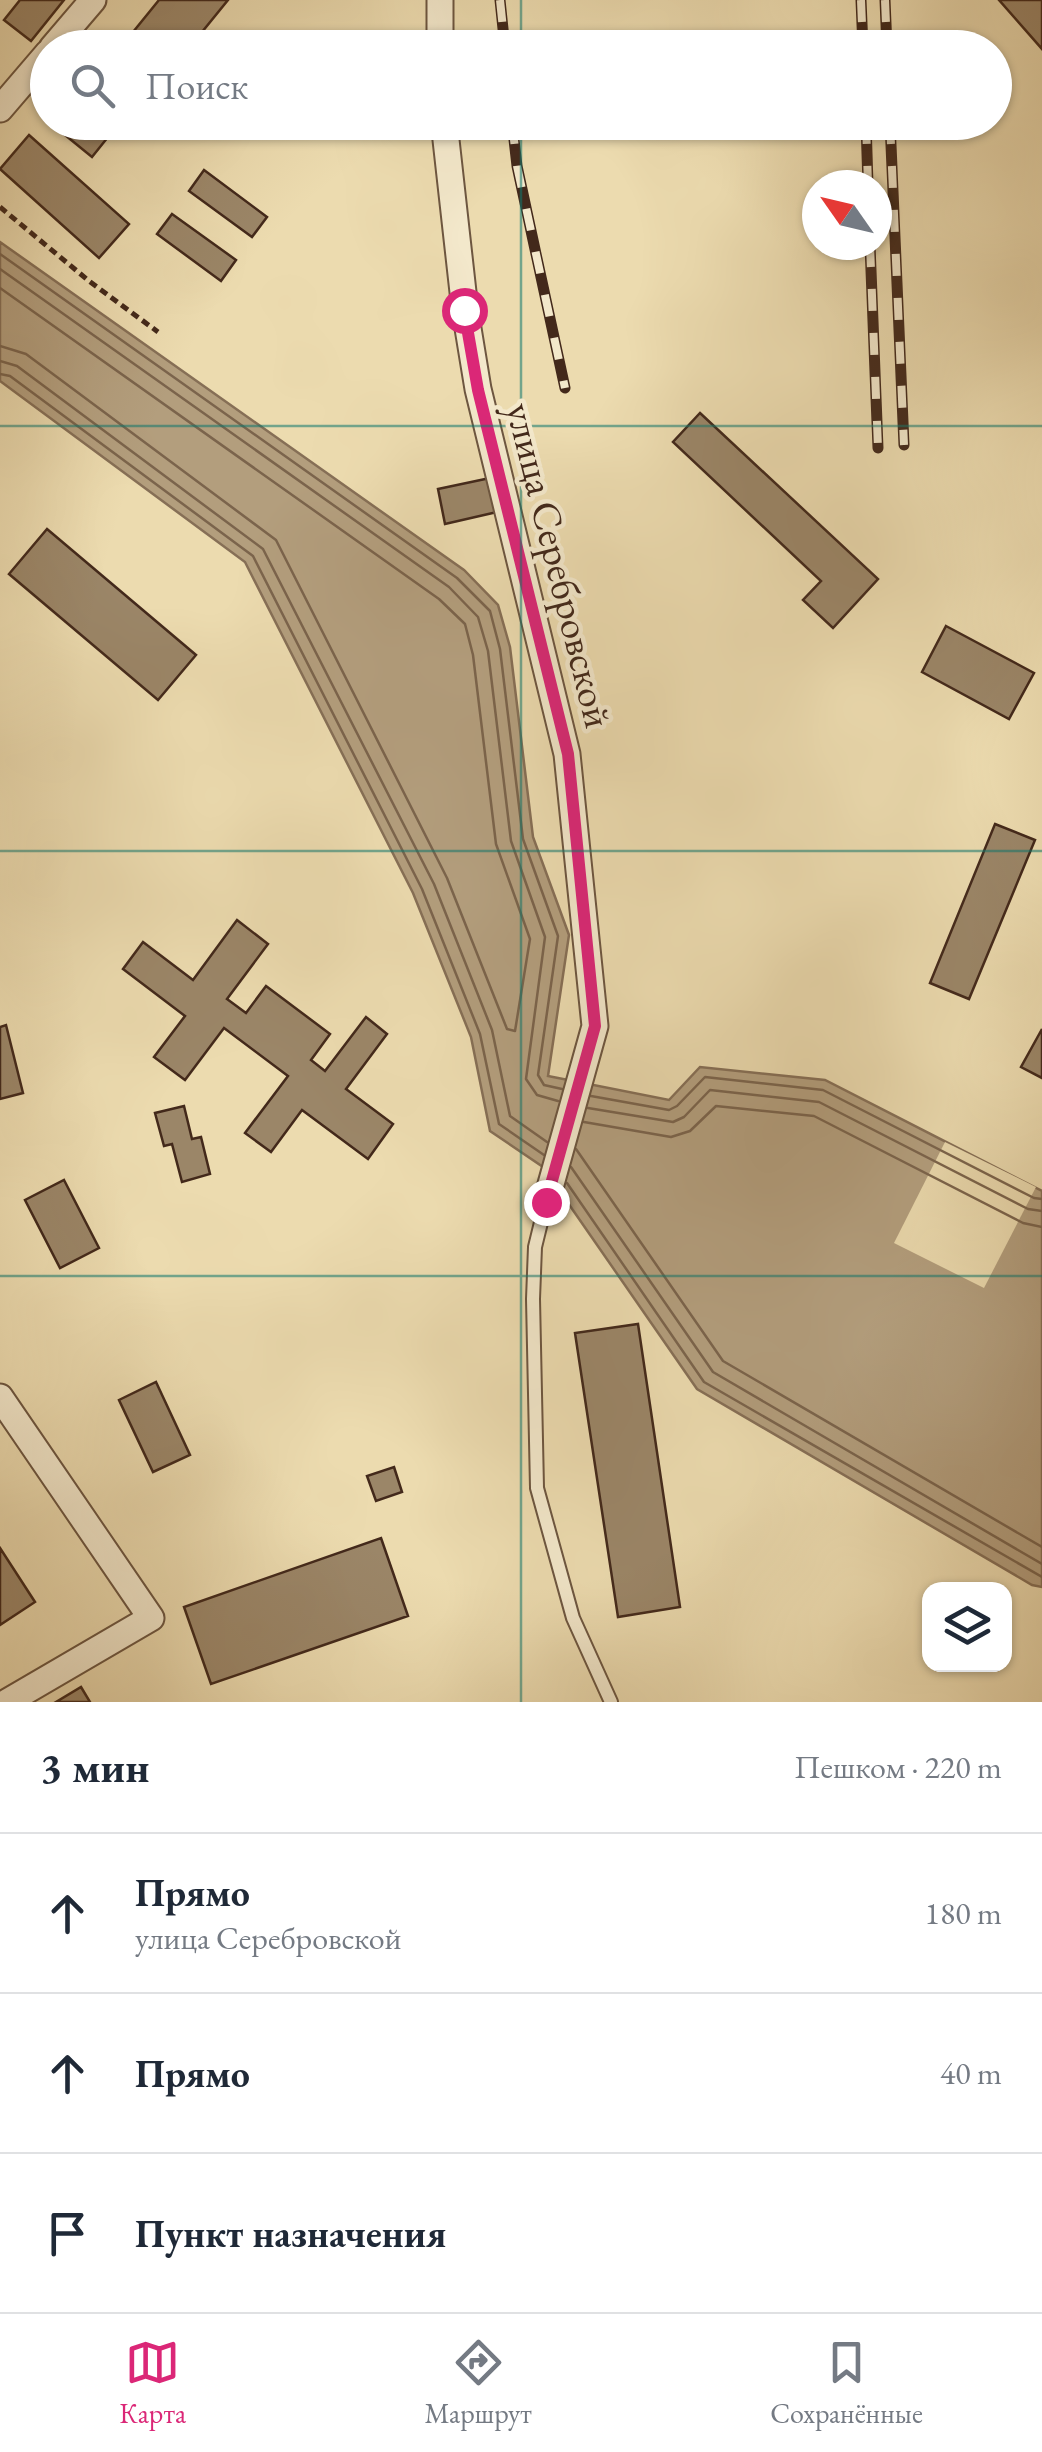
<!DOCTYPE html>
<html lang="ru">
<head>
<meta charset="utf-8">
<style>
	:root { --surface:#fff; --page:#f2f2f3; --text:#1f2937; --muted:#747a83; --line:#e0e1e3; --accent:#db2777 }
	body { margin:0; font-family:"EB Garamond",serif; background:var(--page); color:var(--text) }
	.controls { position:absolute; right:30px; bottom:30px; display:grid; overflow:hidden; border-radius:20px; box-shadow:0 2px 8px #0004 }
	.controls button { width:90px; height:90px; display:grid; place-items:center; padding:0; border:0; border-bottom:2px solid var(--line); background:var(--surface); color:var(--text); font:50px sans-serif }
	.compass { position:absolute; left:802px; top:170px; width:90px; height:90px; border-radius:50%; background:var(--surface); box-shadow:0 2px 8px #0004; rotate:304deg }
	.stop { position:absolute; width:30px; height:30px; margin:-22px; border:8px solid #db2777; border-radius:50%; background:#fff }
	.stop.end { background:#db2777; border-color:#fff; box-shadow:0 2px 10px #0008 }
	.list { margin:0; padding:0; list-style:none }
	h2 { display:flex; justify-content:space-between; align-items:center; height:130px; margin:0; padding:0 40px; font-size:42px }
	h2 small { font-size:32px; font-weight:400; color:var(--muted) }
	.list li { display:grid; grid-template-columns:65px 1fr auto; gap:30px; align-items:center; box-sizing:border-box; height:160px; padding:0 40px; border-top:2px solid var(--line) }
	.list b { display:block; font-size:38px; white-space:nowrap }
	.list p { margin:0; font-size:32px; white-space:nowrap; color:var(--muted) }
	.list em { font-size:32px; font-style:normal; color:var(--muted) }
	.icon { flex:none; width:55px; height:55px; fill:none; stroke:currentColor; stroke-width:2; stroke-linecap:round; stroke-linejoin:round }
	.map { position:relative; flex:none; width:1042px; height:1702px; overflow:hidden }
	.search { position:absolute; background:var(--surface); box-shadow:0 2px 8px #0004; left:30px; right:30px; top:30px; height:110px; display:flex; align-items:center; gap:25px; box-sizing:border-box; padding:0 35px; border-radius:55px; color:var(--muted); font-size:38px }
	.sheet { height:610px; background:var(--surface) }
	nav { display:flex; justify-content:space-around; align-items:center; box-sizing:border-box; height:140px; border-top:2px solid var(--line); background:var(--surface); font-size:28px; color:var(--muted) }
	nav a { display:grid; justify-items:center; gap:5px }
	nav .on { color:var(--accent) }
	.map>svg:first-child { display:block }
	.water { fill:#b39e7d; stroke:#866f56; stroke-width:2.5 }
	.pier { fill:#ecdbaf }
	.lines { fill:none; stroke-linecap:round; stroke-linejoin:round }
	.shore { stroke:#7b644c; stroke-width:2.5 }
	.building { fill:#9b8668; stroke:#43291b; stroke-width:2.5 }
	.service-casing { stroke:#6d5640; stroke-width:16 }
	.minor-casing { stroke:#6d5640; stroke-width:29 }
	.path { stroke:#43291b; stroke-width:5; stroke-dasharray:8 5; stroke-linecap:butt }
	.service { stroke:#f3e8cb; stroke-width:12 }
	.minor { stroke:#f3e8cb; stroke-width:25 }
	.rail-casing { stroke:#43291b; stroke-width:11 }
	.rail { stroke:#f3e8cb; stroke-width:8; stroke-dasharray:22; stroke-linecap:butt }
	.route { stroke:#db2777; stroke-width:12 }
	.grid { fill:none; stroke:#0f766e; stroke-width:2.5; stroke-opacity:0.55 }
	.labels { text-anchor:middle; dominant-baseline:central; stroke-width:9; stroke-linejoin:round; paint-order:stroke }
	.street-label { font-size:40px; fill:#43291b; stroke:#f3e8cb }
</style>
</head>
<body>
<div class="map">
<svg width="1042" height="1702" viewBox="0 0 1042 1702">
	<rect width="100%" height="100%" fill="#ecdbaf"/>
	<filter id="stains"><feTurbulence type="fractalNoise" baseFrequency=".002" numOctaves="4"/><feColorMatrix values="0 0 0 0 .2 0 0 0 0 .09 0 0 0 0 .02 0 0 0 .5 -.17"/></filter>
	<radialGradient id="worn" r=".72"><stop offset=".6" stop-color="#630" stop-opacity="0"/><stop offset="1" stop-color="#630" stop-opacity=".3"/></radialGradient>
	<path class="water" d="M0,242L464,570L498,605L510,647L533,837L569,935L548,1076L669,1100L700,1067L825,1080L1042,1191V1587L1032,1585L697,1389L543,1167L490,1131L471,1037L413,893L245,562L0,381Z"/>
	<path class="pier" d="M945,1142L1036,1187L984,1288L894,1243Z"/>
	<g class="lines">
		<path class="shore" d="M0,254L457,578L490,611L500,649L523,839L558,936L538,1075L544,1085L562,1089
			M0,269L449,587L478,617L488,651L511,841L545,937L526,1079L537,1095L558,1101
			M0,288L439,599L465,624L473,655L496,844L530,939L515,1031L507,1029L447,878L276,540L26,354L0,346
			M0,361L17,366L263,549L434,884L492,1030L510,1116L547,1142
			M0,374L10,376L253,556L422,889L480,1034L499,1124L544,1155
			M591,1096L669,1110L677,1106L705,1077L823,1090L1034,1198L1042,1199
			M588,1108L673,1122L684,1117L710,1090L819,1102L1028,1209L1042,1211
			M584,1122L671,1137L690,1131L716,1106L814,1116L1023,1223L1042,1227
			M576,1149L723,1361L1042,1547
			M571,1167L713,1372L1042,1564
			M567,1183L704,1382L1042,1577"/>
	</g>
	<path class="building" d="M20,0H64L31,41L4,20Z
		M159,0H228L189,48H152L133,32Z
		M999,0H1042V49Z
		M49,122H120L92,157Z
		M29,135L129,224L99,258L0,169Z
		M204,170L267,217L252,237L189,191Z
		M172,214L236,260L221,281L157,234Z
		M700,413L878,579L833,628L803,600L821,581L673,442Z
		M490,478L497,512L445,524L438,489Z
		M47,529L196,655L158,700L9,574Z
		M946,626L1034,673L1009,719L922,672Z
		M995,824L1035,840L969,999L930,983Z
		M237,920L268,944L227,999L246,1013L266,986L330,1034L311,1060L325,1071L366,1017L387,1034L346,1089L393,1124L368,1159L302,1110L271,1152L245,1133L288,1076L224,1028L185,1080L154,1057L185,1016L123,969L143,942L193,980Z
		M6,1025L23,1093L0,1099V1027Z
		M1042,1029V1078L1021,1067Z
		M184,1106L192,1139L201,1137L210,1174L182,1182L172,1144L164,1146L155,1113Z
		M64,1180L99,1248L60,1268L25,1200Z
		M638,1324L680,1607L618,1617L575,1333Z
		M156,1382L190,1455L153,1472L119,1400Z
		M394,1467L402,1492L376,1501L367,1476Z
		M381,1538L408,1616L211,1684L184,1607Z
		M0,1548L35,1602L0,1625Z
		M81,1687L90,1702H56Z"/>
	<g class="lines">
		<defs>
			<path id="service" d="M546,1202L535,1247L533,1299L537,1488L573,1618L611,1702"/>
			<path id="minor" d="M440,0V48
				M52,48L93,0
				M0,109L48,53
				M444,122L465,310L478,389L567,754L595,1026L546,1202
				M0,1397L151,1618L7,1702"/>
		</defs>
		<use href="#service" class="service-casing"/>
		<use href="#minor" class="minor-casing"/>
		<path class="path" d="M0,207L89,281L158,332"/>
		<use href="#service" class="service"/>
		<use href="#minor" class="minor"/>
		<defs>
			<path id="rail" d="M500,0L505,48
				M861,0L863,48
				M885,0L887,48
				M512,122L517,166L565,388
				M866,122L868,185
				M890,122L904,445
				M870,245L878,448"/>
		</defs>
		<use href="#rail" class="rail-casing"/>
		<use href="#rail" class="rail"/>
	</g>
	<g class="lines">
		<path class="route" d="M464,310L478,390L568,754L595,1026L546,1202"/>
	</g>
	<path class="grid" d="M521,0V48M521,122V1702M0,426H1042M0,851H1042M0,1276H1042"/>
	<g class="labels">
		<g class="street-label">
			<text transform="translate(560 565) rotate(76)">улица Серебровской</text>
		</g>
	</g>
	<rect width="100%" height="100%" filter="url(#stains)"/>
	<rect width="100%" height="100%" fill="url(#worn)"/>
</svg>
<div class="controls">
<button><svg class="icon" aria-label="layers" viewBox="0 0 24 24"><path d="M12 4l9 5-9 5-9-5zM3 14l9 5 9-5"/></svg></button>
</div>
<svg class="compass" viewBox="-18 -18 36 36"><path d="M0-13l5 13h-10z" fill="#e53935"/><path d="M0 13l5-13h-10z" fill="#747a83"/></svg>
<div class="stop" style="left:464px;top:310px"></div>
<div class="stop end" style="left:546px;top:1202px"></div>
<div class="search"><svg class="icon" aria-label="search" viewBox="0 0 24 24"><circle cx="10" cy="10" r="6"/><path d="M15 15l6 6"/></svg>Поиск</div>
</div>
<section class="sheet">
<h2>3 мин<small>Пешком · 220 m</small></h2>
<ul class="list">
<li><svg class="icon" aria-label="ahead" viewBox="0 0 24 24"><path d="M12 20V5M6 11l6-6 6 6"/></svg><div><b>Прямо</b><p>улица Серебровской</p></div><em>180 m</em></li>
<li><svg class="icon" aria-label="ahead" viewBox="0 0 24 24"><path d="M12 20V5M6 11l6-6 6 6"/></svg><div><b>Прямо</b></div><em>40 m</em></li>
<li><svg class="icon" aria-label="arrive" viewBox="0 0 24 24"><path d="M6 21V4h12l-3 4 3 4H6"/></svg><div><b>Пункт назначения</b></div></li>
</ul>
</section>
<nav>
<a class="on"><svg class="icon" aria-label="map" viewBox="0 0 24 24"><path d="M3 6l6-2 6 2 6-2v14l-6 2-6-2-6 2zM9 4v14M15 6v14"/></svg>Карта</a>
<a><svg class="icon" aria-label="directions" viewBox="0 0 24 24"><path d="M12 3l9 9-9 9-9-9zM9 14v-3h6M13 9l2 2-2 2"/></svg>Маршрут</a>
<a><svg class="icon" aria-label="saved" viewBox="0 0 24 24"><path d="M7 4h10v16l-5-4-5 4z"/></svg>Сохранённые</a>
</nav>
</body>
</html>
